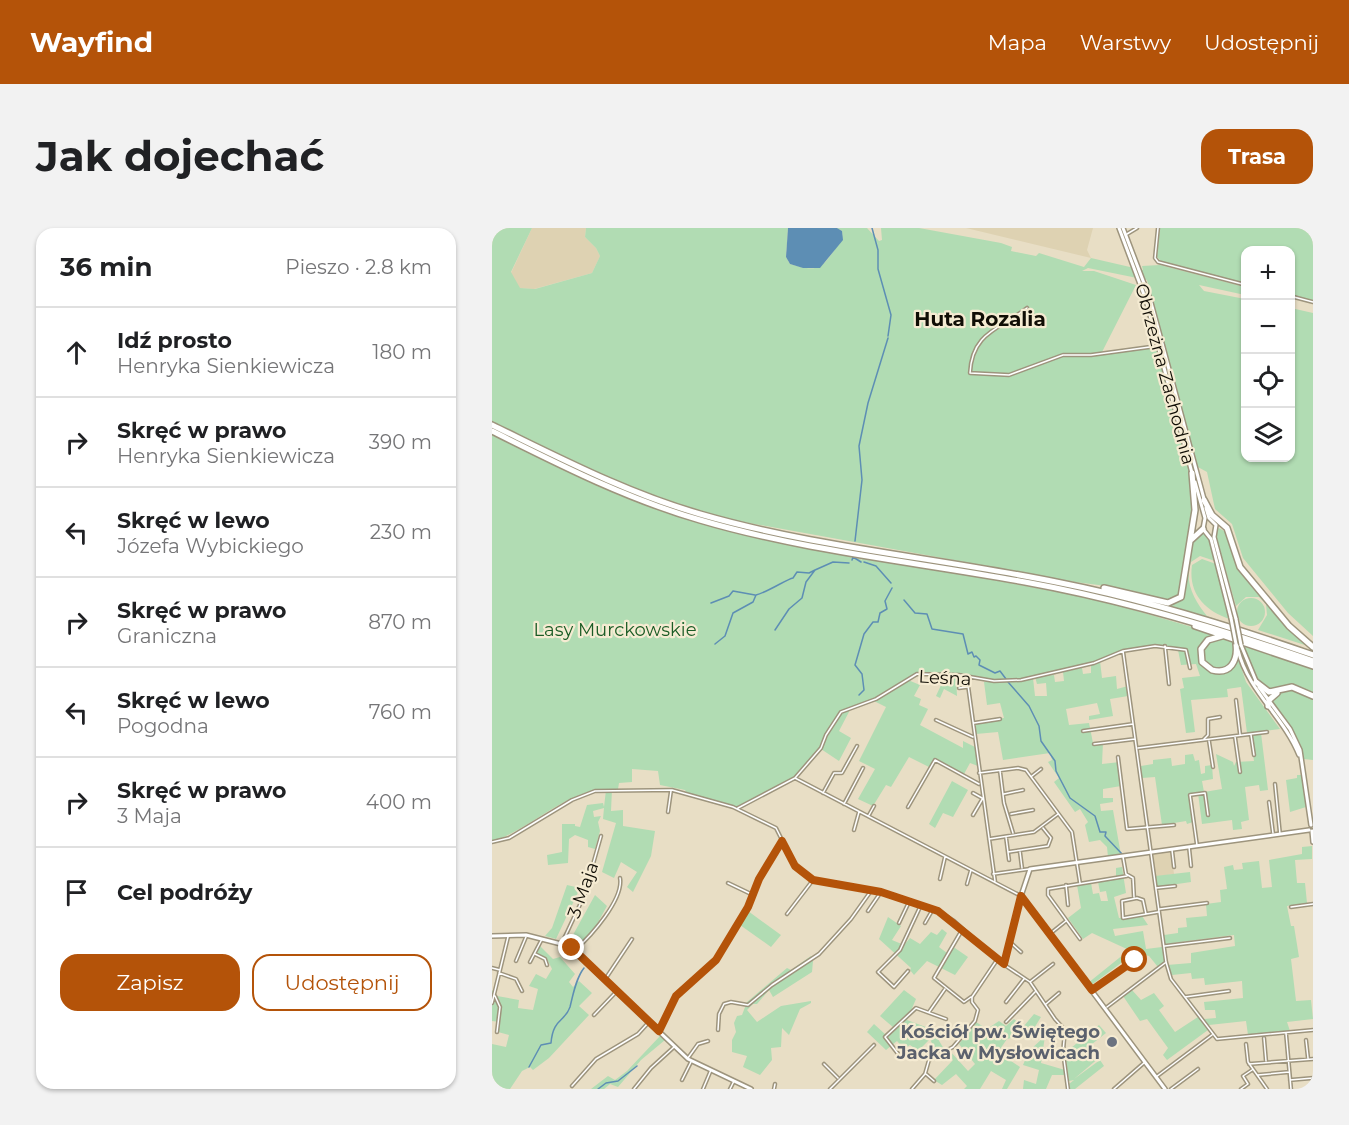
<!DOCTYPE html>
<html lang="pl">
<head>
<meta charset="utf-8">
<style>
	:root { --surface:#fff; --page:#f2f2f2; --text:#202124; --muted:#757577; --line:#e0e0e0; --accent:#b45309 }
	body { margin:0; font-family:Montserrat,sans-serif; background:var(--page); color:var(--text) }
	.controls { position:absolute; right:18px; top:18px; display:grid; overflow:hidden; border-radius:12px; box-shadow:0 2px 4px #0004 }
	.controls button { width:54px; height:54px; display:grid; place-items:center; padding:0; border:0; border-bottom:2px solid var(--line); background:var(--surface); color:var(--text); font:30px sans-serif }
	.stop { position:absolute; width:18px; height:18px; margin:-14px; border:4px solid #b45309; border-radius:50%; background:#fff }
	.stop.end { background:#b45309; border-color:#fff; box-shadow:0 2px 6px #0008 }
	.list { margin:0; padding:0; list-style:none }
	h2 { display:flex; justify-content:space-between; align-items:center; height:78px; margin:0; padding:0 24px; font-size:26px }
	h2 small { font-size:20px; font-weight:400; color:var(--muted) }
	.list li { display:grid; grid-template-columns:39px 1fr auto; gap:18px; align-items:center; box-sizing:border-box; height:90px; padding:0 24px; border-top:2px solid var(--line) }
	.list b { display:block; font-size:22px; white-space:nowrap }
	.list p { margin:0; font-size:20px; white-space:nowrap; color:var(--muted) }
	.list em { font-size:20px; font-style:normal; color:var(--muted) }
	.actions { display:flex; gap:12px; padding:18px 24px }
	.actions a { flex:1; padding:14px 0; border:2px solid var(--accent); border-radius:18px; text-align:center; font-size:21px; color:var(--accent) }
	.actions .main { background:var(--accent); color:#fff }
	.icon { flex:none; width:33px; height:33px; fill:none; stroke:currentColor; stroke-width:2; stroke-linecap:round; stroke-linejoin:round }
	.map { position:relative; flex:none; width:821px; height:861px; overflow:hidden; border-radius:18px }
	header { display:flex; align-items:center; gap:36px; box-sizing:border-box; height:84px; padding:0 30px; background:var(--accent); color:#fff }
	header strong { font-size:28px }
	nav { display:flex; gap:33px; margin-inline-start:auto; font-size:21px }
	.intro { display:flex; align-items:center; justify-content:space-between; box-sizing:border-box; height:144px; padding:0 36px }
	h1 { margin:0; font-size:42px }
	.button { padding:15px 27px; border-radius:18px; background:var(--accent); color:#fff; font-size:21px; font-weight:700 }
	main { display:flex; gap:36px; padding:0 36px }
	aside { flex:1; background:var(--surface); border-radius:18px; box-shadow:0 2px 4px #0004 }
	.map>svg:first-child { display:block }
	.built { fill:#ded2b2 }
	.green { fill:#b1dcb3 }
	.water { fill:#5d8eb4 }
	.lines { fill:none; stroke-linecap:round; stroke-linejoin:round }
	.stream { stroke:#5d8eb4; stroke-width:1.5 }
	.minor-casing { stroke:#9d947d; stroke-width:4.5 }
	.tertiary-casing { stroke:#9d947d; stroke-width:6 }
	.motorway-casing { stroke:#9d947d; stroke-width:8 }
	.minor { stroke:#fff; stroke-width:1.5 }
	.tertiary { stroke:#fff; stroke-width:3 }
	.motorway { stroke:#fff; stroke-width:5 }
	.tertiary-bridge-casing { stroke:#9d947d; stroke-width:6; stroke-linecap:butt }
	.tertiary-bridge { stroke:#fff; stroke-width:3 }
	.route { stroke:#b45309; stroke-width:8 }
	.worship-dot { fill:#6b7280; stroke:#f5ebd2; stroke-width:2 }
	.labels { text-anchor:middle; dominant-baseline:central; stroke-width:4.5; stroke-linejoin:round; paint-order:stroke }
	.street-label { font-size:18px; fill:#100d05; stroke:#f5ebd2 }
	.park-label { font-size:18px; fill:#1b5c25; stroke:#f5ebd2 }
	.worship-label { font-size:18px; font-weight:bold; fill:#5b616d; stroke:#f5ebd2; text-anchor:end }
	.neighbourhood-label { font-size:20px; font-weight:bold; fill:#100d05; stroke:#f5ebd2 }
</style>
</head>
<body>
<header>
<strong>Wayfind</strong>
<nav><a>Mapa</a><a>Warstwy</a><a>Udostępnij</a></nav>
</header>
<div class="intro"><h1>Jak dojechać</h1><a class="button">Trasa</a></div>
<main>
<aside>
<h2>36 min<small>Pieszo · 2.8 km</small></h2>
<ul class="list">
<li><svg class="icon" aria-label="ahead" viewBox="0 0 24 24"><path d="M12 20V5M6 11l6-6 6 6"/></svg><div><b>Idź prosto</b><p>Henryka Sienkiewicza</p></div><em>180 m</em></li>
<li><svg class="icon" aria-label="right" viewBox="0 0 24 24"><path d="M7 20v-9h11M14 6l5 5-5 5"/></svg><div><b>Skręć w prawo</b><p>Henryka Sienkiewicza</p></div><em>390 m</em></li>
<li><svg class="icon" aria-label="left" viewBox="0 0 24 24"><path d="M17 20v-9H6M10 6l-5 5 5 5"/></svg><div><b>Skręć w lewo</b><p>Józefa Wybickiego</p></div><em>230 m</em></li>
<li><svg class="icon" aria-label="right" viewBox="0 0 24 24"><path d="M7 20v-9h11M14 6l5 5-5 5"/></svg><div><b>Skręć w prawo</b><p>Graniczna</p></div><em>870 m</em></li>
<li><svg class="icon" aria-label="left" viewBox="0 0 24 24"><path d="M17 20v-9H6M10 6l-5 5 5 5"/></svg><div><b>Skręć w lewo</b><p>Pogodna</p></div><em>760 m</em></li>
<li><svg class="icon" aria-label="right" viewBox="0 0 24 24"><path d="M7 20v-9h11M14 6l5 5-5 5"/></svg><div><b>Skręć w prawo</b><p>3 Maja</p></div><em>400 m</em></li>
<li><svg class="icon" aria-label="arrive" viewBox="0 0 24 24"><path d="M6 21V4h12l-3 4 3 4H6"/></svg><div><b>Cel podróży</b></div></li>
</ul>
<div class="actions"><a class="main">Zapisz</a><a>Udostępnij</a></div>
</aside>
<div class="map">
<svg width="821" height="861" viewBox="0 0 821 861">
	<rect width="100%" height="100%" fill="#e8dec5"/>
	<path class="built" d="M40,0H94L93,9L104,20L108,28L100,45L42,61L27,60L19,45Z
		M474,0H601L595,22L599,30Z
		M679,623L682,646L663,649L661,626Z"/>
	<path class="green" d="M0,0H40L19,44L28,60L43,61L100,45L108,28L104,20L93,9L94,0H296L294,29L298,36C324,44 329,42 343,21C349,13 351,12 350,3L345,0H375L387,13L390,12L389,0H427L509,15L520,19L519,23L544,28L547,25L592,39L599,30L651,42L650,38L668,37L753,59V67L707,57L712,63L753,71L754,230H798L799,80L821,85V408L796,385L751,330L740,296L723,281L715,244L704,238L655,52L596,40L590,43H602L644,57L609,126L664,119L694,229L702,270L688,367L678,373L622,359L583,354L235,291L156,267L109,247L0,195Z
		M668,0H821V73L799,67L798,22H754L753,55L670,34L665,29Z
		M0,206L143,272L190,290L355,324L370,332L371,328L604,371L724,406L713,411L707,427L723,445L743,436L746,430L754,454L788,501L755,505L749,459L735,461L736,469L699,472L703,504L694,505L688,461L692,460L690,450L708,448L704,436L689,437L686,422L691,421L663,417L631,422L602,435L517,453L541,450L543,468H555L554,455L545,456L543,449L562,447L563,454L572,453L571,444L590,440L591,446L599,445V437L608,433L610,450L624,448L625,461L636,458V468L618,471L621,488L597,492V488L608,486L605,475L574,481L577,497L597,495L601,515L611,514L610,536L628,534L629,558L611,561V570H621V574L608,576L609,583L621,582L629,627L616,629L615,619L608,612L597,614L593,597L596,594L588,581L583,584L562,554L567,550L556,534L560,532L558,525L511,532L506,504L484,506L482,494L512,490L508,475L495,477L492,454L501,453L457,447L464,448L465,468L452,461L448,470L444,468L454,446H422L383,470L348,484L330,516L349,486L365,477L358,482L347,503L359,510L347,533L329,521L302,549L244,579L195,565L193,562L168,557L166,543L140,541V554L127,555L126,561H120L119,583L131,582V598L163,603L159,628L141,664L135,659L145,644L129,634L122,650L110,644L124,595L111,591L112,580L101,583L102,589L109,588L106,594L108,603L103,621L96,619V612L83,607L77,611L76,635L56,637L55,627L70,624V596H83V598L88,599L95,577L111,575L112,579L114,562C76,560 37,603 0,613Z
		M726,300C741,304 738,324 744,335C754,355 801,407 819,419L766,402L775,387L774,376L767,369H754L744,378L724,308Z
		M710,305L717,310L723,333L708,328L699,334C692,354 702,372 715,388L737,396L642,369C660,373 682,384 693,365L701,311Z
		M710,331L724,336L737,391C712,382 696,365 700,337Z
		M745 384a14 14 0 1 1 28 0a14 14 0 1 1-28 0Z
		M731,409L741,413L743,429L735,440L724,442L713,436L710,423L713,416Z
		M752,417L821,441V466L801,457L779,463C764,455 752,433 752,417Z
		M416,452L428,457L422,468L429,471L427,477L436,481L428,497L471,520V513L483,519L486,538L478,535L472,546L442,531L437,539L417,529L399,559L394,557L381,578L366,571L383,541L367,533L394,479L382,473Z
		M801,461L821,469V532L812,531L803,506L779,472L788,464Z
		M769,505L776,562L768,563L767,557L753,559L757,592L749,594L750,601L741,602L740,592L710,596L706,565L697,566L701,594L695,596L694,593L670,597L663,549L650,550L649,538L661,536V532L679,530L680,538L693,536V527L701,526L703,533L707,532L709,546L713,545V538L720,537L721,551L710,553L712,564L730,561L724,526L741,534L742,538L744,534L762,533L758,507Z
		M805,547H810L814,579L798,584L794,552L805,550Z
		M460,553L476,562L461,589L451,585L443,600L437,596Z
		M820,618V631L803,632L805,655H813L815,675L795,678L799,698H802L807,729L799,731L804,773L819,772L821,791L795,794L798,803L756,807L754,793L717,797L716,802L675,832L671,827L676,820L655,791L648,793L631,768L640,762L649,772L662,765L672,778L667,782L683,804L709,787L712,791L724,790L723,782H713L712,774L751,770L750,753L713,757L712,750L700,751L699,745L680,747L675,737L699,735V725L743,718L742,707L673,716L672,707L686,705V700L695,699L694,690L715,688L714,676L729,674L728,662L735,661L732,639L741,637L742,642L751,641L750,635L767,633L770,660L780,659L777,632L810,626V619Z
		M630,639L634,665L622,669L627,690L650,688L656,697L621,701L623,708L651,703L654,721L670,719L673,734L666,739L657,728L644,724L598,758L596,755L637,722L600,705L591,711L576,690L589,680L585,657L599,655L601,666L607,665L609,673H616L614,663L608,664L606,654L624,649V640Z
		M698,644L699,654L665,659L663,648Z
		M75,657L88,660L64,711L53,708L60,700Z
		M103,667L115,678L100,705L83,720L76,716Z
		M256,683L289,707L279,719L248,697Z
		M396,689L409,698L400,712L412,717L418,710L428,716L439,704L445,707L450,701L455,705L447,719L455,725L460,718L476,729L463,747L435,733L422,747L418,742L419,740L387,711Z
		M47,717L61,731L68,729L83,746L77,754L81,759L87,753L100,765L87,778L97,787L57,830L41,842L38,839L30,843L18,861H0V816L14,819L17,807L6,804L7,794L0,793V762L5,768L27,772L26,780L41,782L46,761L37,758L44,746L54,751L60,741L56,733L44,724Z
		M319,728L321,733L320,744L281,769L277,762L265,776H261L255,782L265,794L289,778L319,773V775L308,781L297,807L290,800L289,819L279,820L280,832L268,847L251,839L255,828L240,824V812L244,804L242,795L245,788L250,787L255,774L295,740L299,742Z
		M412,762L424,771L415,792L450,805L446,811L452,821L444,824L438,811L426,823L418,817L412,821L405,813L394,822L375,804L382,796L394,807L402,800L388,788Z
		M542,786L549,789L536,810L529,804L527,808L515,811L506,824L528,839L515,861H510L514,852L499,843L488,861H472L475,858L464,846L450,857L442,852L461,832L455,825L458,823L476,843L483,836L467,816L484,794L495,801L507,793L514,798L522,791L531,799Z
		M607,797L614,805L595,820L599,825L602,823L608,829L582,851L608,832L612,838L583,861H578L577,856L582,852L577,853L573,825Z
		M168,808L173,812L149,832L126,859L118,856L112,861H99L116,848L123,852L135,843Z
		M553,808L549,835L573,842V847H560L554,861H531L532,852L544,856L547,842L531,837L537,823Z"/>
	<path class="water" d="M296,0H345L350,3L351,12L328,40H311L298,36L294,29Z"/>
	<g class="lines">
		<path class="stream" d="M380,0L386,22V41L399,87L396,108
			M363,313L370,252L367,218L376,175L396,110
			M360,332L361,329L369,334
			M372,334L384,338L399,355
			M412,372L423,385L435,386L440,401L471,406L476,426L480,424L482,429L484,428L488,432L487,437L503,445L508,443L514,451
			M219,375L237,368L241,363L263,367
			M283,402L297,381L310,370L314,354L323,342L341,334L357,335
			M223,416L233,408L241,385L261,374L264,367C276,364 295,351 301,350L305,344L317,345L323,342
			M516,454L537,478L547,498L549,513L563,533L564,543L578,570L603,588L608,604H614L613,608L630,626
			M367,467L372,462L370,446L363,437L372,406L381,394H386L388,385L395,381L393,373L400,360
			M37,839L49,817L59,815C61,790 73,794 78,779C81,767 84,750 92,740
			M106,861L114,855L126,853L145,838"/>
		<defs>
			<path id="minor" d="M666,0L663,30L666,34L754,57
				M635,6L645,0
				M798,68L821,74
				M535,80C508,101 480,104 478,145L517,147L571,127H599L665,118
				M673,418L677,456
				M631,423L674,734L679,751L725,811L821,802
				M475,450L503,653
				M467,460L475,459
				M744,472L748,506
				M444,492L481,509
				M482,495L508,491
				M591,503L641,496
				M759,507L762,527
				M743,509L748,544
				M712,511L716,507V491L728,489
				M717,513L721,539
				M602,516L643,511
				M646,520L775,504
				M626,529L635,601L682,597
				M508,543L512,575L521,605
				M487,545L526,540L534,542L580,604L588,655
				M540,548L549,541
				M303,550L529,668L513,734
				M783,556L788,606
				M331,565L342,545H350L365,518
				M481,565L490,570
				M512,566L531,562
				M777,574L781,605
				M352,576L371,540
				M416,579L443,532L487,556
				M246,580L303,550L329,520L334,507L349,484L384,471L425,446L467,447L502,453L529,452L602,435L631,423L663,418L694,422L698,440
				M176,584L179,563
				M519,586L541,582
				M377,587L382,578
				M481,587L491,570
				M362,602L367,584
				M514,609L517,632
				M497,611L542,604L566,586
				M0,614L17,610L80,572L103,563L180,562L241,579L284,600L303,638L321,652L389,664L446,683L462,693L505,732L538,754L563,791L573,802L571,824L576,861
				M705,617L698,567L713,565L716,587
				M697,619L699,638
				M680,622L682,639
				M516,624L556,618L559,610L551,600
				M528,624L530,640
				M631,629L634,646L641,650L642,669
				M501,646L537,641
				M448,651L453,629
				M236,655L259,666
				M475,656L479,642
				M574,657L576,677
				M664,660L683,658
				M799,679L821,676
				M668,681L715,675
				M376,683L389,664
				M295,686L321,652
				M654,686L651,672L645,670L630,673L631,690L666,684
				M407,695L417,674
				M433,695L441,681
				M470,702L442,750L472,774L479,769
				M559,705L574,693
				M588,711L556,667V661L635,648
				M70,715L92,668L109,608
				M519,715L529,724
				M673,718L738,710
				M83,722C99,708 132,671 128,650
				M43,726L53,731L55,737
				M24,733L34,709
				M38,734L50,711
				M0,740L8,742
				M416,743L402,759L386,744L408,722L429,677
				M7,745L24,751L30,763
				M114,750L140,711
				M538,754L561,736
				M600,762L640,732L646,736
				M3,768L8,779L5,804
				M693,769L737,763
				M514,774L532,751
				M0,775L16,709
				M554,776L567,765
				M615,779L673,735
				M437,784L453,761
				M102,787L124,764
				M514,794L543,764
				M226,802L227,786L232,776L239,774L256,777L280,757L327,726L359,691L379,663
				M167,803L184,768L224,732L256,679L269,647L289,614
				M794,805L799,861
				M772,810L774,833
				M814,812L816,830
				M754,816L756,834L775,861
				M407,827L393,809L424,780L454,791
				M196,830L206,816L216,813
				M332,836L346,850
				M757,836L821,831
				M434,846L442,853
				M766,847L797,844
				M664,849L720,807
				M190,852L199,834
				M798,852L821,850
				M80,858L104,831L146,806L156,795
				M142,861L159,840L182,819
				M211,861L219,842
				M238,861L242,853
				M282,861L283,856
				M338,861L382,817
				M420,861L433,846L437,832L461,819L483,793L486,782L480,774V769L505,732
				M622,861L653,834
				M679,861L706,841
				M749,861L756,856L751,848L760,842"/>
			<path id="tertiary" d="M627,0L654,72L700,245
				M631,0L658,71L712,271
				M703,254L713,290L711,301L719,311L739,390
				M714,280L717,290L724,297L722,309L744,391
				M749,417L764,453
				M746,422C756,463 792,489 807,527
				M767,459L798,501L808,522L819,597
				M820,603L821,614
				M0,708L34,707L77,718L196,831L259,861
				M673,861L529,668L538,641L817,602"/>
			<path id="motorway" d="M0,197C68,230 135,265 208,286C325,320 449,330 569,355C655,372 738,398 821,427
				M0,203C68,237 135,271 208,292C313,323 425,334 533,354C632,372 726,400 821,433
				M712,272L720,287L735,300L748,339L797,398L821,419
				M699,312L711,301
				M612,360L676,375L689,369L703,282L700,245
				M703,398L821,438
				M730,408L716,412L709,421L710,434L720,442C739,447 746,432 744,416
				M764,454L777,464L800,459L821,468
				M776,478L777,472L785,465"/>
		</defs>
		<use href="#minor" class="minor-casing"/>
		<use href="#tertiary" class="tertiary-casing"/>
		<use href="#motorway" class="motorway-casing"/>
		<use href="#minor" class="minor"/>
		<use href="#tertiary" class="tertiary"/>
		<use href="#motorway" class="motorway"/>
		<defs>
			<path id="tertiary-bridge" d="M739,390L744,416
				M744,391L749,417"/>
		</defs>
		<use href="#tertiary-bridge" class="tertiary-bridge-casing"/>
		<use href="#tertiary-bridge" class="tertiary-bridge"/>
	</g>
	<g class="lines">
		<path class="route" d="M80,720L167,803L184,768L224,732L256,679L267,651L290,613L303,638L321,652L389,664L446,683L512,736L529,668L600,762L643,732"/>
	</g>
	<circle class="worship-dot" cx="620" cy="814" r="6"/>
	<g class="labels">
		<g class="street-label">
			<text transform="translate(673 146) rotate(75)">Obrzeżna Zachodnia</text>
			<text transform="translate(453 450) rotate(3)">Leśna</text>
			<text transform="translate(91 662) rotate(-70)">3 Maja</text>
		</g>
		<g class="park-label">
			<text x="123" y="402">Lasy Murckowskie</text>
		</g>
		<g class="worship-label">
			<text x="608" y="804">Kościół pw. Świętego<tspan x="608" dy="21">Jacka w Mysłowicach</tspan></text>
		</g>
		<g class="neighbourhood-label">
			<text x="488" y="91">Huta Rozalia</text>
		</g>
	</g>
</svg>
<div class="controls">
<button>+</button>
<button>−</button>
<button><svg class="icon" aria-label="locate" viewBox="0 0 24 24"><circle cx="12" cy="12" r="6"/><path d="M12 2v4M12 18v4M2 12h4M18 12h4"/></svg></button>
<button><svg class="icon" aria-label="layers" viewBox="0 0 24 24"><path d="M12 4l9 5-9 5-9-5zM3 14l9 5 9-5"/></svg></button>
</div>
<div class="stop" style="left:643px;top:732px"></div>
<div class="stop end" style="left:80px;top:720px"></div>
</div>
</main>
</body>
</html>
